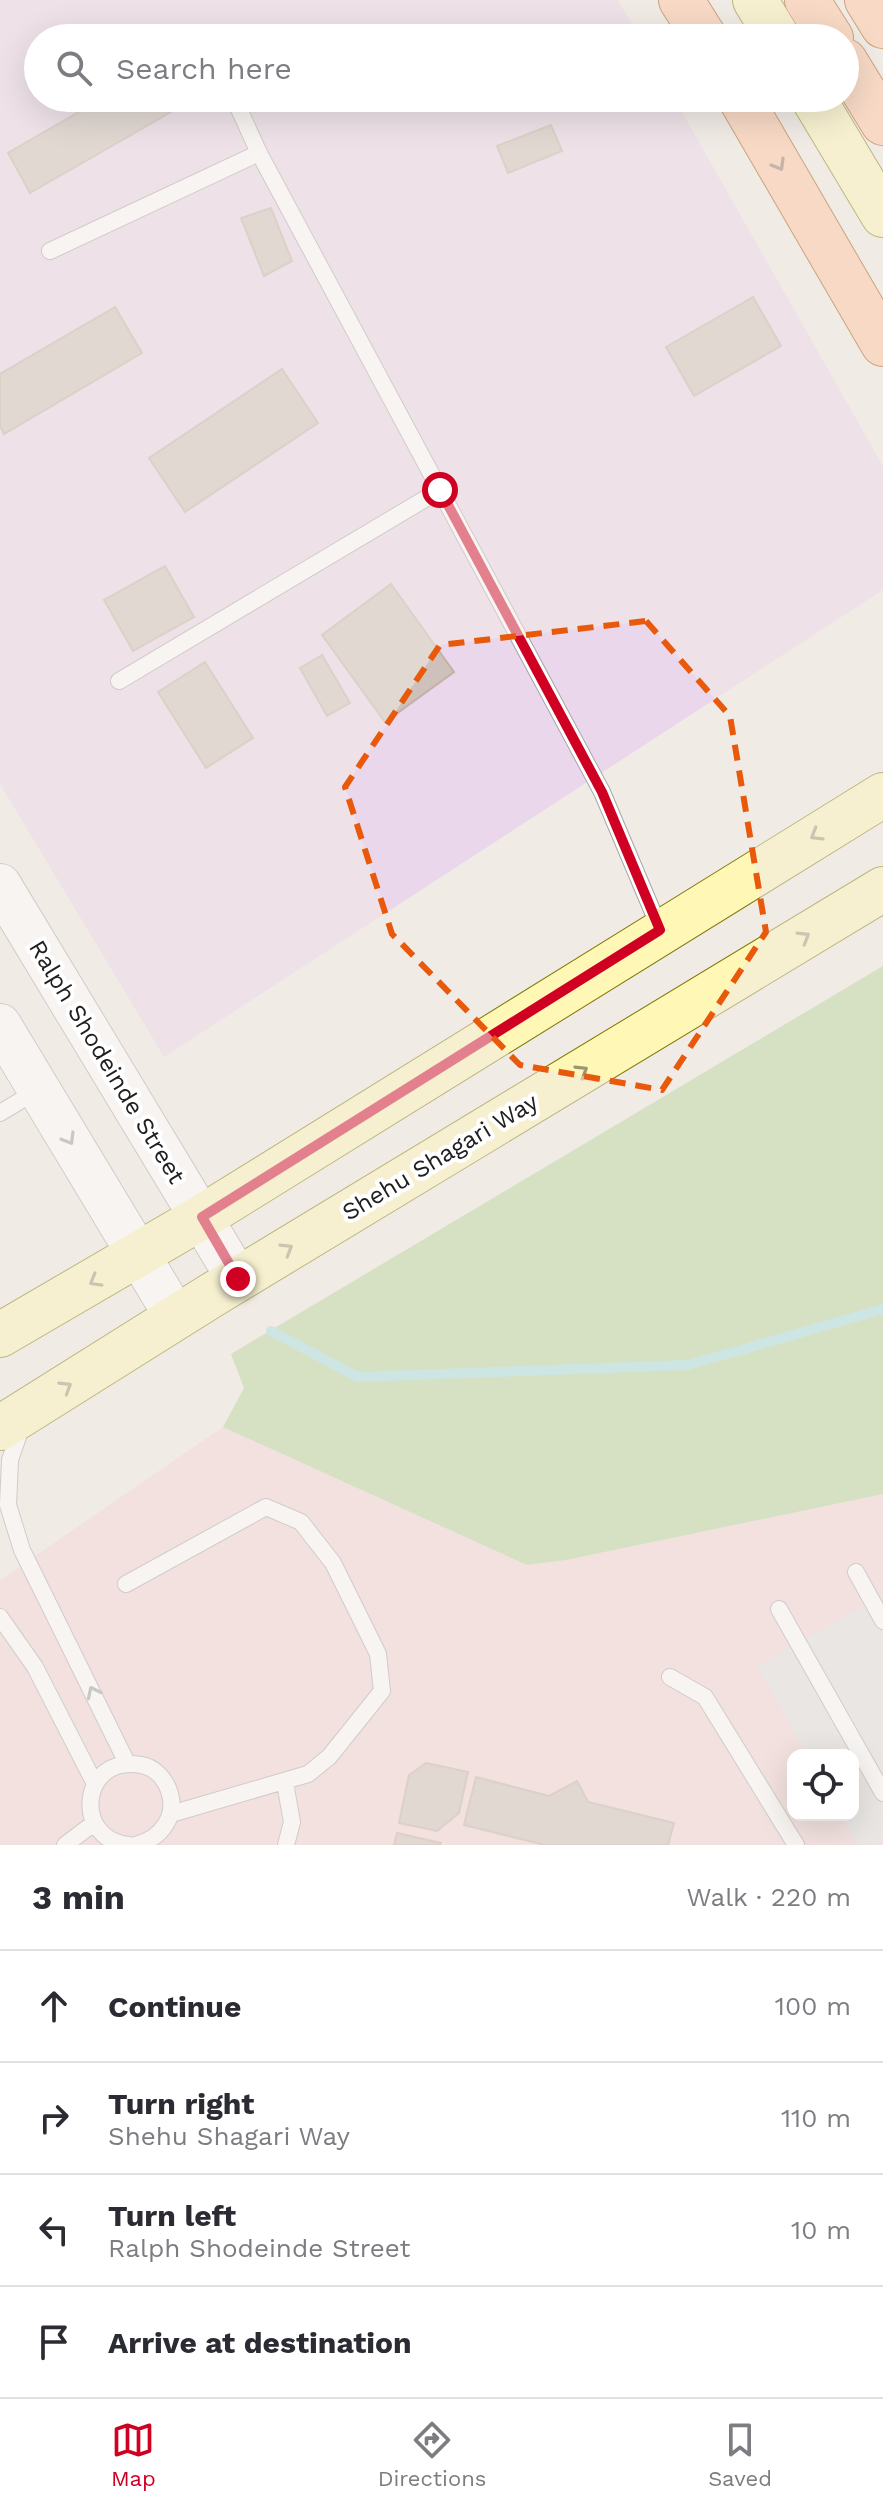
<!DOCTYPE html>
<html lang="en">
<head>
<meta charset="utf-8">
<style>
	:root { --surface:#fff; --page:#f7f7f7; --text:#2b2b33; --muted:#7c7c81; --line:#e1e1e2; --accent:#d00023 }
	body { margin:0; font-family:"Work Sans",sans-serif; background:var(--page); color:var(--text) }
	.controls { position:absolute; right:24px; bottom:24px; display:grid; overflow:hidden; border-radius:16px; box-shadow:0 8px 32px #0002 }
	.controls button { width:72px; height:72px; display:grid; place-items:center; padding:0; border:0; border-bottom:2px solid var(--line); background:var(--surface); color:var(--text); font:40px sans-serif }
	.stop { position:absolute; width:24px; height:24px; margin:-18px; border:6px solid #d00023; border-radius:50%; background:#fff }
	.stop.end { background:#d00023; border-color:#fff; box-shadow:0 2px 8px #0008 }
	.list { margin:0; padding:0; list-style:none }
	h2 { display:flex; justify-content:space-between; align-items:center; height:104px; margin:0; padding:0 32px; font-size:34px }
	h2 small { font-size:26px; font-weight:400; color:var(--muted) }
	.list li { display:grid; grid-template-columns:52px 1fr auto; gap:24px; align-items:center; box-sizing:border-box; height:112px; padding:0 32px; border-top:2px solid var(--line) }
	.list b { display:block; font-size:30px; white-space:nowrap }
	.list p { margin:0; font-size:26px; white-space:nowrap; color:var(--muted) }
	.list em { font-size:26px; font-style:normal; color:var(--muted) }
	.icon { flex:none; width:44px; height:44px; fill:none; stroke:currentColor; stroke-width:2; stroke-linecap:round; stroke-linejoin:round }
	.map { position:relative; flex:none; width:883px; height:1845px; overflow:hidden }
	.search { position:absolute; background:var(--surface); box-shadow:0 8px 32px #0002; left:24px; right:24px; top:24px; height:88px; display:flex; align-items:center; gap:20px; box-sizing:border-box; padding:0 28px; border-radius:44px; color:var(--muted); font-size:30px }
	.sheet { height:552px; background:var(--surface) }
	nav { display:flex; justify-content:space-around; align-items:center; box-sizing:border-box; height:112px; border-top:2px solid var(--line); background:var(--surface); font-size:22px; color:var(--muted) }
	nav a { display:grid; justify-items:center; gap:4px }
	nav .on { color:var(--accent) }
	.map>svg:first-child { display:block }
	.commercial { fill:#f3d4d8; fill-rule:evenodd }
	.industrial { fill:#ebd7eb }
	.forest { fill:#b3d497 }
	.parking { fill:#e0e0e0 }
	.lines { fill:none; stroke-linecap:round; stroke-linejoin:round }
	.stream { stroke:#a2dfe3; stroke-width:10 }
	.building { fill:#cec0bb; stroke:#c5afa6; stroke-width:2 }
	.service-casing { stroke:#a7a7a7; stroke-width:18 }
	.tertiary-casing { stroke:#a7a7a7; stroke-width:44 }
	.secondary-casing { stroke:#7e7700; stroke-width:46 }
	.primary-casing { stroke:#9c4e00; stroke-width:46 }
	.service { stroke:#fff; stroke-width:16 }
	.tertiary { stroke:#fff; stroke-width:42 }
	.secondary { stroke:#fff7b6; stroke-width:44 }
	.primary { stroke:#ffc49d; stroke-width:44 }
	.oneway { stroke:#90725e }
	.oneway2 { stroke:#9b9672 }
	.oneway3 { stroke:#9b9b9b }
	.route { stroke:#d00023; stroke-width:10 }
	.marked { fill:none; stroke:#e8590c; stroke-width:6; stroke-dasharray:16 10; stroke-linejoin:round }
	.labels { text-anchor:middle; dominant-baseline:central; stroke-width:8; stroke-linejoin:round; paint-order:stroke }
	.street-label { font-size:24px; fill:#202020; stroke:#fff }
</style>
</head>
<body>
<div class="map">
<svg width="883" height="1845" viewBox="0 0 883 1845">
	<rect width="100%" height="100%" fill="#f1ebe6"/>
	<path class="commercial" d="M223,1427L527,1565L566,1560L883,1494V1845H0V1580ZM793,1755H853V1815H793Z"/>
	<path class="industrial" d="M0,0H618L640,38H38V98H674L883,466V590L164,1057L0,784Z"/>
	<path class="forest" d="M883,966V1494L566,1560L527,1565L223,1427L244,1388L231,1354Z"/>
	<path class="parking" d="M883,1595V1840L872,1845H858L841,1815H853V1755H807L757,1666Z"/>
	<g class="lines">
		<path class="stream" d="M271,1331L358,1377L688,1365L883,1309"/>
	</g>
	<path class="building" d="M103,98H172L178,108L30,193L8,153Z
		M551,125L562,151L508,173L497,146Z
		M271,208L292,261L264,276L241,218Z
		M753,297L781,346L694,396L666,347Z
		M115,307L142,353L4,434L0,426V374Z
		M282,369L318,423L185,512L149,458Z
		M165,566L194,617L133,651L104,600Z
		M391,584L454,672L385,722L322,635Z
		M322,655L350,703L327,716L300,668Z
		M205,662L253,738L206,768L158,692Z
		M426,1763L468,1772L459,1813L437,1831L399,1823L409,1775Z
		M476,1777L549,1796L577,1781L588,1802L674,1823L668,1845H545L464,1825Z
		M397,1833L441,1843L440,1845H394Z"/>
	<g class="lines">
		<defs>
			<path id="service" d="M239,109L259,153L602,792L660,929
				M50,251L259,153
				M119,681L440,490
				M0,1113L38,1090
				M22,1425L10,1460L8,1505L22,1550L127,1763
				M856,1572L883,1621
				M126,1584L266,1507L301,1522L333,1563L378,1654L382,1691L329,1757L308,1774L171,1814
				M779,1609L883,1793
				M0,1617L35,1667L95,1784
				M670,1677L705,1697L796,1845
				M285,1783L292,1822L286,1845
				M65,1845L94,1823
				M129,1845C72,1840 80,1754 141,1765C154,1767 163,1777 168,1788C179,1815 162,1838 136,1845"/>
			<path id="tertiary" d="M0,885L238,1279
				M0,1025L176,1317"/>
			<path id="secondary" d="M755,0L778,38
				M813,98L883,215
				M0,1335L202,1217L883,795
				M0,1428L212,1295L883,889"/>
			<path id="primary" d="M681,0L705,38
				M807,0L831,38
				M867,0L883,26
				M845,61L883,123
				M740,98L883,344"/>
		</defs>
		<use href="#service" class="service-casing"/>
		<use href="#tertiary" class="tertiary-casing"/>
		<use href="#secondary" class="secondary-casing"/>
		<use href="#primary" class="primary-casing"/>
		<use href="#service" class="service"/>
		<use href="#tertiary" class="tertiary"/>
		<use href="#secondary" class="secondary"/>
		<use href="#primary" class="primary"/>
	</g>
	<defs><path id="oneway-chevron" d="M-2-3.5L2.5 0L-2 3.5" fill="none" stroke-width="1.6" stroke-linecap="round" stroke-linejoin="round" transform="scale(2)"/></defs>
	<use class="oneway" href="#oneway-chevron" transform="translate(779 165) rotate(60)"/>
	<g class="oneway2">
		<use href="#oneway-chevron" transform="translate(816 835) rotate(149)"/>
		<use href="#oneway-chevron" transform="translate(804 937) rotate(-31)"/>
		<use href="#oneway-chevron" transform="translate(582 1071) rotate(-31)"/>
		<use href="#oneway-chevron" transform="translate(287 1249) rotate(-31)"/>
		<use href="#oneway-chevron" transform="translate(95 1281) rotate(150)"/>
		<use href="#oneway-chevron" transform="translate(66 1387) rotate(-32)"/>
	</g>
	<g class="oneway3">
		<use href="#oneway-chevron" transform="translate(69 1139) rotate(59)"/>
		<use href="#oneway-chevron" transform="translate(93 1692) rotate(-116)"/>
	</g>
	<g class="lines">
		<path class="route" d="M238,1279L202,1217L660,930L602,792L440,490"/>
	</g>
	<path d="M0 0H883V1845H0ZM646,621L730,716L766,932L662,1090L520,1065L392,934L345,787L440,645Z" fill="#f1ebe6" fill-opacity=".55" fill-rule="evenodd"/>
	<path class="marked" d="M646,621L730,716L766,932L662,1090L520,1065L392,934L345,787L440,645Z"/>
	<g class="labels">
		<g class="street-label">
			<text transform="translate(107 1062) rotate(59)">Ralph Shodeinde Street</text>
			<text transform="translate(440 1157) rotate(-31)">Shehu Shagari Way</text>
		</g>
	</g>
</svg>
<div class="controls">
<button><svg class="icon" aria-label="locate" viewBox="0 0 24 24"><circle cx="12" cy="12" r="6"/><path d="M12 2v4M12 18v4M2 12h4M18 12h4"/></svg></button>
</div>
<div class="stop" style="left:440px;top:490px"></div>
<div class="stop end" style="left:238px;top:1279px"></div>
<div class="search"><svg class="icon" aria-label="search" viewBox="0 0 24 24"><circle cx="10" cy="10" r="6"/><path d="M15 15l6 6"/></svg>Search here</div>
</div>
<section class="sheet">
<h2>3 min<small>Walk · 220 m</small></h2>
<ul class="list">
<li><svg class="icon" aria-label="ahead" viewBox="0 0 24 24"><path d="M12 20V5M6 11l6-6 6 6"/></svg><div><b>Continue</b></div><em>100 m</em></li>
<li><svg class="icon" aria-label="right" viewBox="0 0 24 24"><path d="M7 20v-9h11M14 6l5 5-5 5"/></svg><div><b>Turn right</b><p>Shehu Shagari Way</p></div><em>110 m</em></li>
<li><svg class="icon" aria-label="left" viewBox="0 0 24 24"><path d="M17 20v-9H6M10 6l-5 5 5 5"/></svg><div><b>Turn left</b><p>Ralph Shodeinde Street</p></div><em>10 m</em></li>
<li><svg class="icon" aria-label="arrive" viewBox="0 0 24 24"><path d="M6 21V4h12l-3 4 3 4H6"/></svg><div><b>Arrive at destination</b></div></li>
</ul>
</section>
<nav>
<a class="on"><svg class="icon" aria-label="map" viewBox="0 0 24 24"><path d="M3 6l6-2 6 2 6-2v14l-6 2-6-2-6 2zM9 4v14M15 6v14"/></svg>Map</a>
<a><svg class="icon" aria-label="directions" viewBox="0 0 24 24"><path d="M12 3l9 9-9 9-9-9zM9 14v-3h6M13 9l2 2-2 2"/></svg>Directions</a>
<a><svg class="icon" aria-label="saved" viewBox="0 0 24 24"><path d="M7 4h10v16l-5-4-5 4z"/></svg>Saved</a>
</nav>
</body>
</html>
